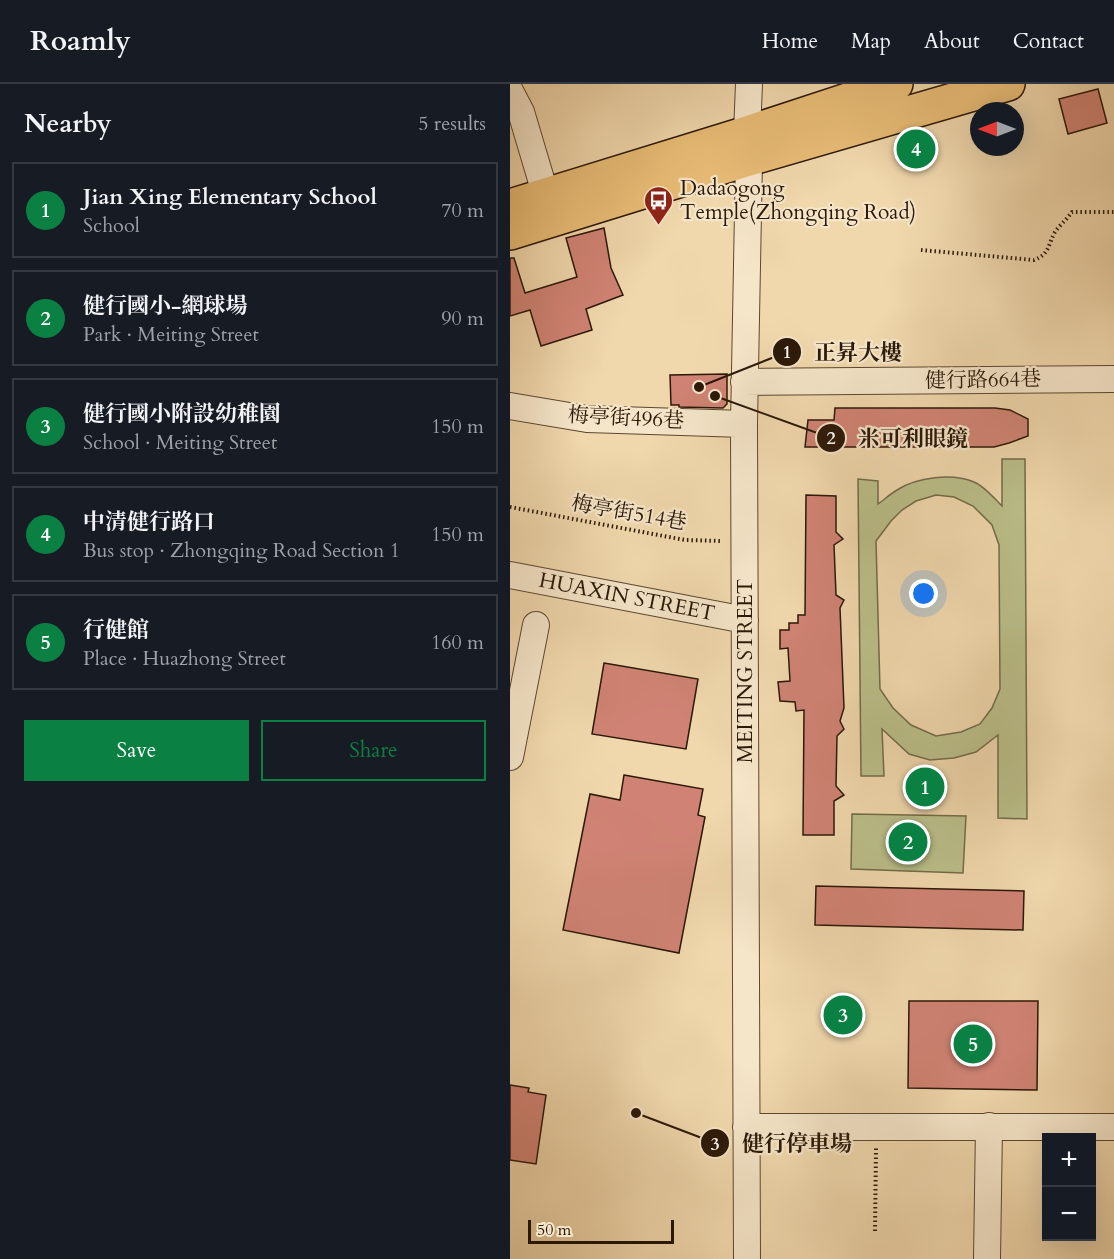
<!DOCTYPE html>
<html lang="en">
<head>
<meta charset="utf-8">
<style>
	:root { --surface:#171b24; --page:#20242c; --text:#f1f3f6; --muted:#9ea1a6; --line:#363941; --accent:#0b8043 }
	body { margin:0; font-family:Cardo,"Noto Serif TC",serif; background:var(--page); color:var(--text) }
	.controls { position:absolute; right:18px; bottom:18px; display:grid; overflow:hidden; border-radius:0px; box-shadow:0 6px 24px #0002 }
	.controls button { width:54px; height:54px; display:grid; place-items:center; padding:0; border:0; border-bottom:2px solid var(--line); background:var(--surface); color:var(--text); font:30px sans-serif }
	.compass { position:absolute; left:460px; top:18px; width:54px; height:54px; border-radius:50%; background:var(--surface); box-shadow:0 6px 24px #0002; rotate:270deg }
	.scale { position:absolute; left:18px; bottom:15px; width:146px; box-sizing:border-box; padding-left:6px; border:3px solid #2b1807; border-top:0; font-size:16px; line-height:21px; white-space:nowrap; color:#2b1807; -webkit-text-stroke:4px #f5e5c9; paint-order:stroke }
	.you { position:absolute; left:414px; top:510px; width:21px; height:21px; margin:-15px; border:4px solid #fff; border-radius:50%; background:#1a73e8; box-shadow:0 0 0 9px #1a73e833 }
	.badge { display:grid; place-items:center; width:39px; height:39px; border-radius:50%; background:var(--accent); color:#fff; font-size:20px; font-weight:700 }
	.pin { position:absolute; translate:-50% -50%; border:3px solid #fff; box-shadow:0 2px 6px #0006 }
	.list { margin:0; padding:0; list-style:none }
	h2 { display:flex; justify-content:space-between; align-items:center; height:78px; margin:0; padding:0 24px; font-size:26px }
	h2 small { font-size:20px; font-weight:400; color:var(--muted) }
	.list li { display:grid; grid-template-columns:39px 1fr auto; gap:18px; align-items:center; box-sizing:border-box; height:96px; margin:0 12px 12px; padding:0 12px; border:2px solid var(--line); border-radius:0px }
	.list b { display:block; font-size:22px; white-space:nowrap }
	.list p { margin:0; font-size:20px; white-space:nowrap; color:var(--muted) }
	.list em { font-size:20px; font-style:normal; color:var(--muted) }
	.actions { display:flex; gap:12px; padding:18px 24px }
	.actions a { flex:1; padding:14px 0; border:2px solid var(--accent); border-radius:0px; text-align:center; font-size:21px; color:var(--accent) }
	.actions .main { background:var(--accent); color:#fff }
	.map { position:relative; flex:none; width:604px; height:1175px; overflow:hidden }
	header { display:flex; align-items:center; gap:36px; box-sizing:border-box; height:84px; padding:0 30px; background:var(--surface); border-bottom:2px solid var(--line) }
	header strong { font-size:28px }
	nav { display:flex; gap:33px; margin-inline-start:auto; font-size:21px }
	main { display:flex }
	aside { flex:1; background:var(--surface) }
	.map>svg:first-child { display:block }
	.green { fill:#babe89; stroke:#726b48; stroke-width:1.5; fill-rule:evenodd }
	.building { fill:#d08374; stroke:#2b1807; stroke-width:1.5 }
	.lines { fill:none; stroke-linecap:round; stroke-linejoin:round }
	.minor-casing { stroke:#5c4830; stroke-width:28 }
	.major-casing { stroke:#2b1807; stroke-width:36 }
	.path { stroke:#2b1807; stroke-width:4; stroke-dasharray:1.5 3; stroke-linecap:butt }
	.minor { stroke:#f5e5c9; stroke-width:26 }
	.major { stroke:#e8bc76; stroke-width:33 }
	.labels { text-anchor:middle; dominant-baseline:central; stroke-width:4.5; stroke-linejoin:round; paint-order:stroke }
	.poi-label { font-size:21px; fill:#2b1807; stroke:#f5e5c9; text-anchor:start }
	.street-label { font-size:21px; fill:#2b1807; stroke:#f5e5c9 }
	.leader { fill:none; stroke:#2b1807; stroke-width:2 }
	.callout-dot { fill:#2b1807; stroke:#f5e5c9; stroke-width:2 }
	.mark-label { font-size:18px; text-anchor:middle; font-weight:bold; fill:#fff }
	.callout-label { font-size:22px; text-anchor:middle; font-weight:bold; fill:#2b1807; stroke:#f5e5c9; stroke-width:4.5; stroke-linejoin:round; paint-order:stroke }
</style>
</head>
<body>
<header>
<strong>Roamly</strong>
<nav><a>Home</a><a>Map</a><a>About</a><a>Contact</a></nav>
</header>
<main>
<aside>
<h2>Nearby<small>5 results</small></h2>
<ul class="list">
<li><span class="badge">1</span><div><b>Jian Xing Elementary School</b><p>School</p></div><em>70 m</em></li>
<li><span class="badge">2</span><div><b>健行國小-網球場</b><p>Park · Meiting Street</p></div><em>90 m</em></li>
<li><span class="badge">3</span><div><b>健行國小附設幼稚園</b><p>School · Meiting Street</p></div><em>150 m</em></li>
<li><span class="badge">4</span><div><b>中清健行路口</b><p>Bus stop · Zhongqing Road Section 1</p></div><em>150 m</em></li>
<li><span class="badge">5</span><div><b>行健館</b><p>Place · Huazhong Street</p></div><em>160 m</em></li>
</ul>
<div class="actions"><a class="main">Save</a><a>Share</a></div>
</aside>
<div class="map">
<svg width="604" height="1175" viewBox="0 0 604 1175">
	<rect width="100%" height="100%" fill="#f0d7ac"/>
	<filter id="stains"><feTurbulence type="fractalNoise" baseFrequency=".00333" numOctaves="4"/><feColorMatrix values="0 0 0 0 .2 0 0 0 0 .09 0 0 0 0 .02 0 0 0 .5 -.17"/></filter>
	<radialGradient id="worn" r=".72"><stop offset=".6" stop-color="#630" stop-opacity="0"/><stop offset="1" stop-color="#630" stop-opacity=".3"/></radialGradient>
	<path class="green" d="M492,375H515L517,735L488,734V651L466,668L444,674L420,676L399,670L372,645L374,692H351L348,395L368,397V420C374,416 380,410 387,406C407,393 442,389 464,398C474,402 484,414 492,422ZM426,411L444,413L463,422L482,441L489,461L490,605L482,624L470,640L451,648L426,652L401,641L383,624L370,605L366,457L381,437L392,426L406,417Z
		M342,730L456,732L453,789L341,785Z"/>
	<path class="building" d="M588,5L597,39L558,50L549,15Z
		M94,144L101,184L113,211L76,225L82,246L31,262L20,226L0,232V174H4L15,209L67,193L56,154Z
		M217,290V320L213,324L169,323V321H161L160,291Z
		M325,324H485L500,326L518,335V352L499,359L484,363H295L298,336H324Z
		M296,411L326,412V448L333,455L324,461L326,511L334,516L330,524L334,624L330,637L334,645L327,652L326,702L334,711L324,717V751H293L294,626L286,627L285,618L270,617L268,598L280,597L278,564L270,565V546H279V539H288V531H295Z
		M94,579L188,595L176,665L82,650Z
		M114,691L193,705L188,731L195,733L169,869L53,846L80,710L110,716Z
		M306,802L514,807L513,846L305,841Z
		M399,917H528L527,1006L398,1004Z
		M0,1001L19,1004L18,1008L36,1011L26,1080L0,1076Z"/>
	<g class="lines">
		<defs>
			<path id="minor" d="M0,7L11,28L36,112
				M234,298L604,295
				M0,322L77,335L234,340
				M0,491L235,536
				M0,673L26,541
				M236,1043H604
				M237,1175L234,340L239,75L237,49L239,0
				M477,1175L479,1042"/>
			<path id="major" d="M0,122L237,49L386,0
				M0,149L239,75L498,0"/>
		</defs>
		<use href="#minor" class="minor-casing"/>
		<use href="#major" class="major-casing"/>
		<path class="path" d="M411,166L524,176C540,170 538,160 545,148C550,141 557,135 562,128H604
			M0,423L175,456L212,457
			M365,1147L366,1064"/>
		<use href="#minor" class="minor"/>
		<use href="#major" class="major"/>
	</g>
	<defs>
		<symbol id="bus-pin" viewBox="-11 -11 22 30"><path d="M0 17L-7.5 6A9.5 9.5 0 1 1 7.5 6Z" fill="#8f2418" stroke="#f5e5c9"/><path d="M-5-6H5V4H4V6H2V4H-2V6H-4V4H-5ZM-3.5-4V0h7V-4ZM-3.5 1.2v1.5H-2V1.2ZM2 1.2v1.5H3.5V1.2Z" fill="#fff"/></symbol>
	</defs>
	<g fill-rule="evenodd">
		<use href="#bus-pin" x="132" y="100" width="33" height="45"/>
	</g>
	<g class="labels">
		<g class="poi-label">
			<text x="170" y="104">Dadaogong<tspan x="170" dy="24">Temple(Zhongqing Road)</tspan></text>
		</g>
		<g class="street-label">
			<text transform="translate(473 296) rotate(-1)">健行路664巷</text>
			<text transform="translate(116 334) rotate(3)">梅亭街496巷</text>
			<text transform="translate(119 429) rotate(10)">梅亭街514巷</text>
			<text transform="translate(117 513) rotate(11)">HUAXIN STREET</text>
			<text transform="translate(235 587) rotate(-90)">MEITING STREET</text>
		</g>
	</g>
	<path class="leader" d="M189 303L277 268M205 312L321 354M126 1029L205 1059"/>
	<g class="callout-dot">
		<circle cx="189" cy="303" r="6"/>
		<circle cx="205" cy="312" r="6"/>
		<circle cx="126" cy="1029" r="6"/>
		<circle cx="277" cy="268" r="15"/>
		<circle cx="321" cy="354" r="15"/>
		<circle cx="205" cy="1059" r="15"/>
	</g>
	<g class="mark-label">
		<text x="277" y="274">1</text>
		<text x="321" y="360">2</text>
		<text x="205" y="1066">3</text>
	</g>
	<g class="callout-label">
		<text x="348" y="276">正昇大樓</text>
		<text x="403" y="362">米可利眼鏡</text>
		<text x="287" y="1067">健行停車場</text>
	</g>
	<rect width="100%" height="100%" filter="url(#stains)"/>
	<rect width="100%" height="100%" fill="url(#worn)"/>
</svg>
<div class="controls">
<button>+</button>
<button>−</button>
</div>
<svg class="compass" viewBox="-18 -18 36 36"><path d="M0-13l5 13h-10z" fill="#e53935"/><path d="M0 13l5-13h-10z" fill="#9ea1a6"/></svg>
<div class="scale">50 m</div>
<div class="you"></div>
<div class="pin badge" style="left:415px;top:703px">1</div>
<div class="pin badge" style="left:398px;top:758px">2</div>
<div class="pin badge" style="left:333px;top:931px">3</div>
<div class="pin badge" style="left:406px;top:65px">4</div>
<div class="pin badge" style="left:463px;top:960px">5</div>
</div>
</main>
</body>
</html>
